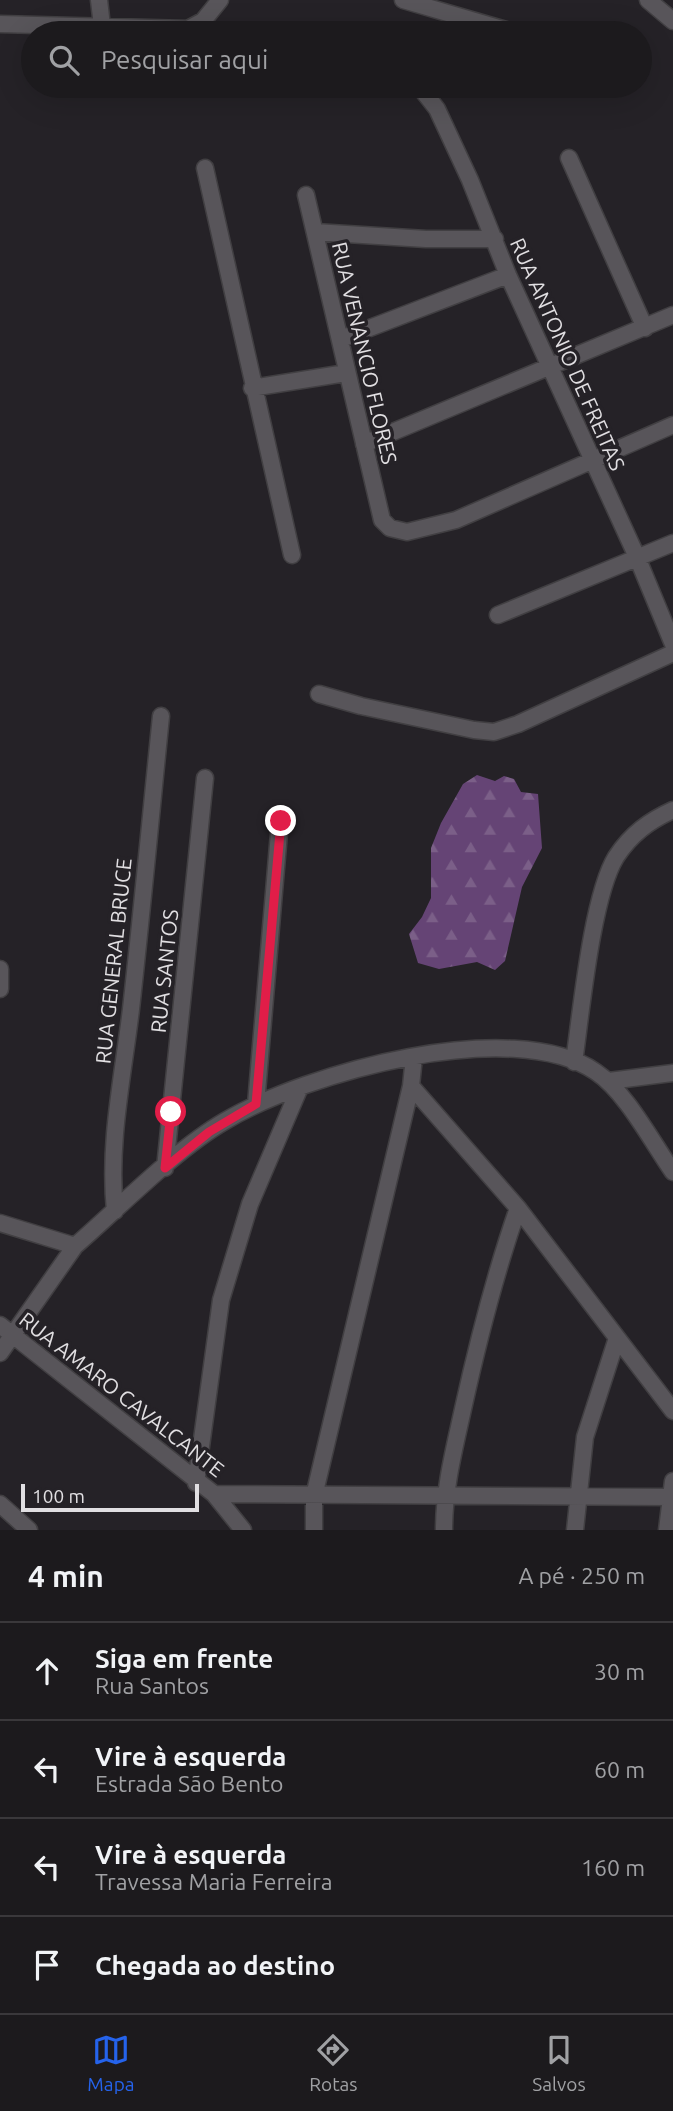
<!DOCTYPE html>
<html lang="pt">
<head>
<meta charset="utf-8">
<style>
	:root { --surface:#1c1a1d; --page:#29272a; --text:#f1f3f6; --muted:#a0a1a4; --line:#3a383b; --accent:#2563eb }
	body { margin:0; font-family:Ubuntu,sans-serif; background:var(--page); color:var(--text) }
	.scale { position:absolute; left:21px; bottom:18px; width:178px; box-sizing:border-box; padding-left:7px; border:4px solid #e1dfe2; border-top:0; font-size:19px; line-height:24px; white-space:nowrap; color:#e1dfe2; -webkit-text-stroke:5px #252227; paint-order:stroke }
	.stop { position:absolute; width:21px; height:21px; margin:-16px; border:5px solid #e11d48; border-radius:50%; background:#fff }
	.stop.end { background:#e11d48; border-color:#fff; box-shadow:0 2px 7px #0008 }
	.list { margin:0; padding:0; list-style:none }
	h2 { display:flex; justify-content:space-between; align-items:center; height:91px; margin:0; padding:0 28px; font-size:30px }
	h2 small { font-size:23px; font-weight:400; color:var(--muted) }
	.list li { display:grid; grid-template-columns:46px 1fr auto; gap:21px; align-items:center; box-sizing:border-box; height:98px; padding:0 28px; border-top:2px solid var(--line) }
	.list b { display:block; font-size:26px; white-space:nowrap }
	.list p { margin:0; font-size:23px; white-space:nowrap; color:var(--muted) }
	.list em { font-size:23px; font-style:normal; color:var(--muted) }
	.icon { flex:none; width:38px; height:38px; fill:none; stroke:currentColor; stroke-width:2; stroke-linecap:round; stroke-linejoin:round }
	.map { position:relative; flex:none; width:673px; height:1530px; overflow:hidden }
	.search { position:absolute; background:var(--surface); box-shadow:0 7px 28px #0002; left:21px; right:21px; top:21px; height:77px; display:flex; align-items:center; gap:18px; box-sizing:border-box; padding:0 24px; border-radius:38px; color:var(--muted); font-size:26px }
	.sheet { height:483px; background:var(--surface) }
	nav { display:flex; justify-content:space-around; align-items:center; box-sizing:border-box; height:98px; border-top:2px solid var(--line); background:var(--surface); font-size:19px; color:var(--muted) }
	nav a { display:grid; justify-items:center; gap:4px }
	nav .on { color:var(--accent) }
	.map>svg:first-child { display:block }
	.forest { fill:url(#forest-firs) }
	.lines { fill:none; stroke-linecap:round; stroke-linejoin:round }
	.minor-casing { stroke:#413f42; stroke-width:19 }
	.minor { stroke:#58555a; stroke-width:16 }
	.route { stroke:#e11d48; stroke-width:9 }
	.labels { text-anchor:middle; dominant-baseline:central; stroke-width:7; stroke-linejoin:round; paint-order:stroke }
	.street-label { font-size:21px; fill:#e1dfe2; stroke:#252227 }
</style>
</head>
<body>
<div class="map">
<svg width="673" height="1530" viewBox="0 0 673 1530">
	<defs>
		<pattern id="forest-firs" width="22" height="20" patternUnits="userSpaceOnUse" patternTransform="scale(1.75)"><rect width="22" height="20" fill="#654475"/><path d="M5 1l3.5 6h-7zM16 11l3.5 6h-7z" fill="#7b5f88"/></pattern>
	</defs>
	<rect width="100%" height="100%" fill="#252227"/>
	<path class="forest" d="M477,775L495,781L504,776L514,779L521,792L538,794L542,848L522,887L505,961L495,970L477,962L439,969L418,963L409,934L422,917L431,898V848L441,823L463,784Z"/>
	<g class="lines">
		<defs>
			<path id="minor" d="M99,0L102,26
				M403,0L516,33
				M648,0L673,21
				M0,24L188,29L203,21L220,0
				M419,86L437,109L470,180L508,275L637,557L673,644
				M569,158L645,328
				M205,168L292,555
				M306,195L382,520L390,528L407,532L456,520L673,425
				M315,232L426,239H495
				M341,339L508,275
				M252,388L346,373
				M364,444L673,315
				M498,615L673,543
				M319,694L361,706L474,730L494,732L518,724L673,653
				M0,969V989
				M574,1062C581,1013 592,896 616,857C631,834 649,821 673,810
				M609,1081L673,1073
				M411,1086L518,1208L673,1411
				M256,1104L280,821
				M165,1168L205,778
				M115,1211C108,1143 123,1076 131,1009C142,911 151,814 161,716
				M0,1223L75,1246C120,1207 175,1150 225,1121C306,1073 512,1015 596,1072C626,1092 652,1142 673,1172
				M0,1325L214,1494L243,1530
				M0,1353L75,1246
				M196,1483L221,1300L250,1204L300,1087
				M214,1494L670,1497
				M0,1504L29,1530
				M314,1530V1496L411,1086L414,1057
				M444,1530C444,1488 454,1450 463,1409C478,1341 495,1274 518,1208
				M575,1530L585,1437L617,1338
				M667,1530L673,1481"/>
		</defs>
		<use href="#minor" class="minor-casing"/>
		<use href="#minor" class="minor"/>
	</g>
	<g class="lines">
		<path class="route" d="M171,1112L165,1168L209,1132L256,1104L281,821"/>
	</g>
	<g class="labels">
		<g class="street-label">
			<text transform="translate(365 353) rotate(77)">RUA VENANCIO FLORES</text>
			<text transform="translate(568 354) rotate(66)">RUA ANTONIO DE FREITAS</text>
			<text transform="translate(113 961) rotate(-84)">RUA GENERAL BRUCE</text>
			<text transform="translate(164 971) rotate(-84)">RUA SANTOS</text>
			<text transform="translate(122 1394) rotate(38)">RUA AMARO CAVALCANTE</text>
		</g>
	</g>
</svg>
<div class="scale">100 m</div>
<div class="stop" style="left:171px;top:1112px"></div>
<div class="stop end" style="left:281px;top:821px"></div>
<div class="search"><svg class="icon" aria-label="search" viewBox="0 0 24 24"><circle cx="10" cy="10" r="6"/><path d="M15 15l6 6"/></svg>Pesquisar aqui</div>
</div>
<section class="sheet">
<h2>4 min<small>A pé · 250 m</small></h2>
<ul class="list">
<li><svg class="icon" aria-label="ahead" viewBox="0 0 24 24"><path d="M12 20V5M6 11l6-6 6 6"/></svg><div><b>Siga em frente</b><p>Rua Santos</p></div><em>30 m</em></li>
<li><svg class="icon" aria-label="left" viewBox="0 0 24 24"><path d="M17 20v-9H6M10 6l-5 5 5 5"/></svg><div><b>Vire à esquerda</b><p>Estrada São Bento</p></div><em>60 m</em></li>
<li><svg class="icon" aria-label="left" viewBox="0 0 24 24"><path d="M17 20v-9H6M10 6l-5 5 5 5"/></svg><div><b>Vire à esquerda</b><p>Travessa Maria Ferreira</p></div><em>160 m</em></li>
<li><svg class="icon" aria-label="arrive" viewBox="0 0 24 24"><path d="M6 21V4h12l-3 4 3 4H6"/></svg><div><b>Chegada ao destino</b></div></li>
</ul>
</section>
<nav>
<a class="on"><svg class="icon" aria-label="map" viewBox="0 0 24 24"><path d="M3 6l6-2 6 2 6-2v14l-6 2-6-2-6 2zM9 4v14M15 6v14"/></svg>Mapa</a>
<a><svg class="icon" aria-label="directions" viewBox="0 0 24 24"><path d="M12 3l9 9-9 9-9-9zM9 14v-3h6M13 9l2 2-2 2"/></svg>Rotas</a>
<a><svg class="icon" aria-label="saved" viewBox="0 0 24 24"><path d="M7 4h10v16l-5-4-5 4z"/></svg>Salvos</a>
</nav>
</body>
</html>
